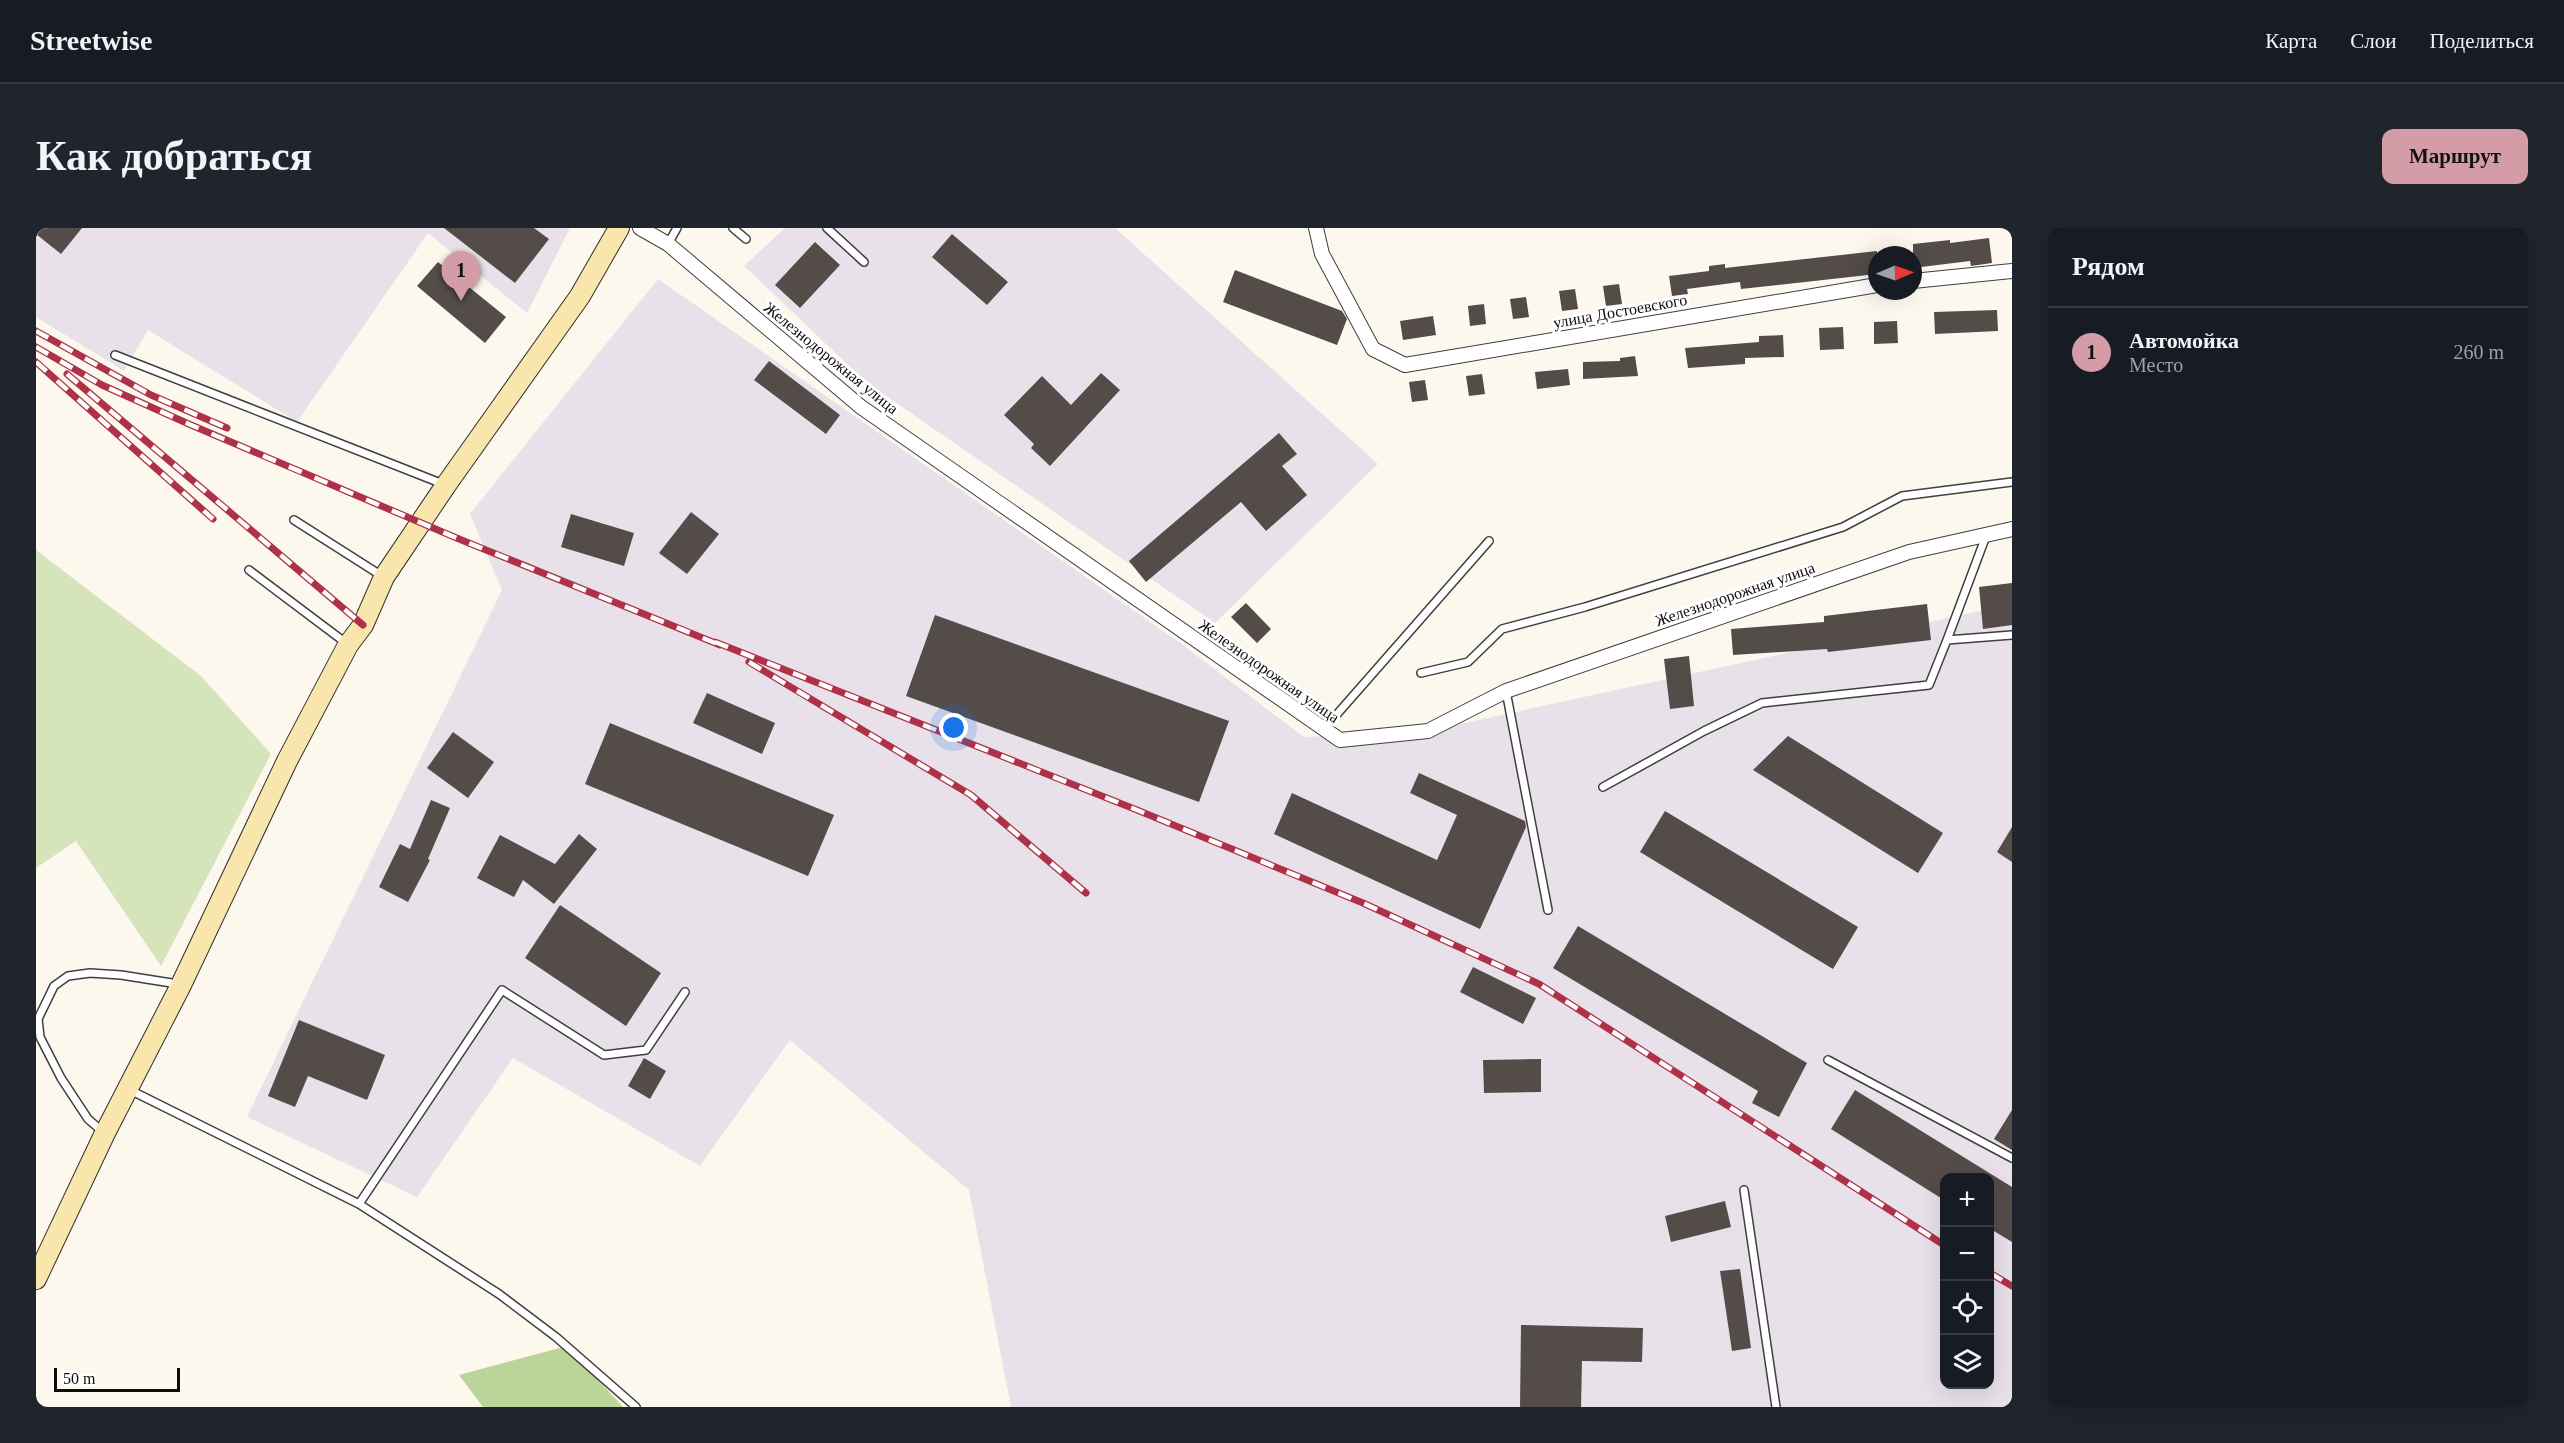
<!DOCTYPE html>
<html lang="ru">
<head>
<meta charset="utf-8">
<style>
	:root { --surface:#171b24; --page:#20242c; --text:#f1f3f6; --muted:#9ea1a6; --line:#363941; --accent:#d39ca7 }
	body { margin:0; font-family:"Times New Roman",serif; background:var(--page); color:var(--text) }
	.controls { position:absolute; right:18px; bottom:18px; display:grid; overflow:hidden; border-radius:12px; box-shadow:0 6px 24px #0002 }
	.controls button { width:54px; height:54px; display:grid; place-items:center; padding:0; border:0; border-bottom:2px solid var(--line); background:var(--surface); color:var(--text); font:30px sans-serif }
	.compass { position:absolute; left:1832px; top:18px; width:54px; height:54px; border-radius:50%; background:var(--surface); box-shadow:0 6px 24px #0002; rotate:88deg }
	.scale { position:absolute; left:18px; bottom:15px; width:126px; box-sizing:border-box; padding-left:6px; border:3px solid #0c0c0c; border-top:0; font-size:16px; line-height:21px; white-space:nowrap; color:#0c0c0c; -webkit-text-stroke:4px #fff; paint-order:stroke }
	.you { position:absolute; left:918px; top:500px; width:21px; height:21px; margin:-15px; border:4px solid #fff; border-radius:50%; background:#1a73e8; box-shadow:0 0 0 9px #1a73e833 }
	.badge { display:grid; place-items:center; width:39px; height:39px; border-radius:50%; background:var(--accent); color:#111; font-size:20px; font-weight:700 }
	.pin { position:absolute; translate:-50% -50px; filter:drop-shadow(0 2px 3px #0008) }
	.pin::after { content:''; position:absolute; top:32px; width:21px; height:18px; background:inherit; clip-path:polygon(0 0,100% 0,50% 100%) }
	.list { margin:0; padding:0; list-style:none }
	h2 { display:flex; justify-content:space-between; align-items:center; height:78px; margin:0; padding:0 24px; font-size:26px }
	h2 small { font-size:20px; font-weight:400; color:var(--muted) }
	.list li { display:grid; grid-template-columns:39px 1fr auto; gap:18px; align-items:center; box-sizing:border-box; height:90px; padding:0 24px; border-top:2px solid var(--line) }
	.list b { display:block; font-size:22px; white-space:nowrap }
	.list p { margin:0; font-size:20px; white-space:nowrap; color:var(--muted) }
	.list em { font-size:20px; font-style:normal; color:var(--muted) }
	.icon { flex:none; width:33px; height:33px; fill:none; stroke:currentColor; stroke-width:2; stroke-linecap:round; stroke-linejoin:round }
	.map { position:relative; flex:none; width:1976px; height:1179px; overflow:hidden; border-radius:12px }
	header { display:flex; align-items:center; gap:36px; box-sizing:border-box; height:84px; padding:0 30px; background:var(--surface); border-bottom:2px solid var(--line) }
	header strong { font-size:28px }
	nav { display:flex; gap:33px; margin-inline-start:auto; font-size:21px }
	.intro { display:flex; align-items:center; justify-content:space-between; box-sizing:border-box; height:144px; padding:0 36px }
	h1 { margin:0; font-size:42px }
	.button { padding:15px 27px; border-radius:12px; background:var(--accent); color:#111; font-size:21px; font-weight:700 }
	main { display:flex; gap:36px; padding:0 36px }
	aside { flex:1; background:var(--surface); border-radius:12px; box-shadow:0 6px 24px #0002 }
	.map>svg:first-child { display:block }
	.industrial { fill:#e8e1ea; fill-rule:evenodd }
	.green { fill:#d5e4ba }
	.forest { fill:#bbd49a }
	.building { fill:#544c49 }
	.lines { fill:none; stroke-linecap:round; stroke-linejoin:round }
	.lane-casing { stroke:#3f3f3f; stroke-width:10 }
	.street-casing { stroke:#3f3f3f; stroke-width:16 }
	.secondary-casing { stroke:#2e2e2e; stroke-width:22 }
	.lane { stroke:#fff; stroke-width:7 }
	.street { stroke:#fff; stroke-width:14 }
	.secondary { stroke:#f8e6ad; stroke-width:20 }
	.rail-casing { stroke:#af3147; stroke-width:7 }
	.rail { stroke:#fff; stroke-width:4.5; stroke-dasharray:14; stroke-linecap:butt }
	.labels { text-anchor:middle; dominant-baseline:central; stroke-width:6; stroke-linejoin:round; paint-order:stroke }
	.street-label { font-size:16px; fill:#0c0c0c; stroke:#fff }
</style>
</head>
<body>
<header>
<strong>Streetwise</strong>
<nav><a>Карта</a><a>Слои</a><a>Поделиться</a></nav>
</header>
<div class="intro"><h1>Как добраться</h1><a class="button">Маршрут</a></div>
<main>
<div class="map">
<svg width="1976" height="1179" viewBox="0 0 1976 1179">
	<rect width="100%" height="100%" fill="#fdf8ed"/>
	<path class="industrial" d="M0,0H534L491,85L392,5L261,194L112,102L88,143L0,89Z
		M749,0H1079L1342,236L1179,395L830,154L708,38Z
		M622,51L1143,414L1268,509L1392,503L1976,376V1179H975L933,962L754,812L664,938L477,830L381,969L211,889L466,362L434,286ZM1908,950H1954V1156H1908Z"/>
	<path class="green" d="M0,322L165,448L235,526L125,738L40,613L0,640Z"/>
	<path class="forest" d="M531,1118L587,1179H447L423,1147Z"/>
	<path class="building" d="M0,0H46L25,26L0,6Z
		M408,0H498L513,11L479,55Z
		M916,6L972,54L951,77L896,29Z
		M1953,10L1956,35L1935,38L1934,33L1877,40V16L1914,12V15Z
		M779,14L804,37L764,80L739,57Z
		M1841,23V46L1705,61L1704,54L1651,61L1652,66L1636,68L1633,48L1673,43V38L1689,36V40Z
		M402,34L470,89L449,115L381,58Z
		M1199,42L1306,83L1311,91L1301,117L1187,74Z
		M1583,56L1586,76L1570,78L1567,58Z
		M1539,61L1542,81L1526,83L1523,63Z
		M1490,69L1493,89L1477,91L1474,71Z
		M1448,76L1450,96L1434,98L1432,78Z
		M1961,82L1962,103L1899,106L1898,84Z
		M1397,88L1400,107L1367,112L1364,93Z
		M1861,93L1862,115L1838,116V94Z
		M1807,99L1808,121L1784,122L1783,100Z
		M1747,107L1748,129L1709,130V136L1652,140L1649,120L1723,114V108Z
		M1599,128L1602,148L1547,151V134L1584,133V130Z
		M733,133L804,187L790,206L718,152Z
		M1532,141L1534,157L1501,161L1499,144Z
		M1065,145L1084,162L1014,238L995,220L998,216L968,187L1006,148L1035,177Z
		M1446,146L1449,166L1433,168L1430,148Z
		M1389,152L1392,172L1376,174L1373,154Z
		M1243,205L1261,226L1246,238L1271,267L1230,303L1205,274L1110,354L1093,333Z
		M655,284L683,306L651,346L623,325Z
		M535,286L598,305L588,338L525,319Z
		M1976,355V397L1947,401L1943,359Z
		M1210,375L1235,401L1221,415L1195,389Z
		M1891,376L1895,412L1792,424L1791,421L1697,427L1695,401L1788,394V388Z
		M899,387L1193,493L1163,574L870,468Z
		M1653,428L1658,478L1634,481L1628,431Z
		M671,465L739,495L726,526L657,495Z
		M574,495L798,587L772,648L549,556Z
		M417,504L458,534L432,570L391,540Z
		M1752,508L1907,605L1882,645L1717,542Z
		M1383,545L1489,593L1490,599L1444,701L1238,606L1256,565L1401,632L1421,587L1374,565Z
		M395,572L414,580L392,631L394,632L372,674L343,659L364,616L374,621Z
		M1629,583L1822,699L1797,741L1604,624Z
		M1976,599V634L1961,624Z
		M543,606L561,621L518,676L487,652L478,669L441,650L464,607L519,636Z
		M524,677L625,745L590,798L489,730Z
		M1542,698L1771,835L1743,889L1716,875L1722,863L1517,740Z
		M1437,739L1500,770L1487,796L1424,764Z
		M263,792L349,827L331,872L272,848L259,879L232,868Z
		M608,830L630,843L614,871L592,858Z
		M1505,831V864L1448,865L1447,832Z
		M1819,862L1976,959V1014L1953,1000V950H1908V972L1795,901Z
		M1976,882V922L1958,911Z
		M1689,973L1695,999L1635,1014L1629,988Z
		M1704,1041L1715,1120L1696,1123L1684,1043Z
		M1485,1097L1607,1100L1606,1134L1546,1133L1545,1179H1484Z"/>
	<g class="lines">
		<defs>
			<path id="lane" d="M697,0L710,11
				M791,0L828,34
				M632,16L641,0
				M79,127L407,256
				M258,292L346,348
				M1950,308L1911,412L1976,407
				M213,342L310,415
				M1385,445L1432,434L1466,401L1549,379L1807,299L1866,268L1976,254
				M1470,463L1512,682
				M1288,501L1453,313
				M1567,559L1668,503L1726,475L1893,457L1911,412
				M1792,832L1976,930
				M94,862L323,976L463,1066L520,1109L600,1179
				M67,904L52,891L25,850L4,809L2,791L18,758L32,748L54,745L85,747L142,756
				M1708,962L1740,1179
				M323,976L466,762L568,827L610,822L649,764"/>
			<path id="street" d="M604,0L632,16L825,179L1304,512L1392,503L1470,463L1873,324L1976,301
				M1280,0L1286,26L1337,121L1369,137L1841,57
				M1877,53L1976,43"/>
			<path id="secondary" d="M0,1051L69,905L145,757L251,533L312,417L327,397L348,349L410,257L544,68L583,0"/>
		</defs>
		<use href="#lane" class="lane-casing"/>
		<use href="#street" class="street-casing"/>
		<use href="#secondary" class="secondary-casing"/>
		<use href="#lane" class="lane"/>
		<use href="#street" class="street"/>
		<use href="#secondary" class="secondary"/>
		<defs>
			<path id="rail" d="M0,103L115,167L191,200
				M0,119L66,157L155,197L423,311L684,417
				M0,134L177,291
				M31,146L327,397
				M679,414L1101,582L1327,675L1503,756L1908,1017
				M713,434L935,567L1050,665
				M1954,1045L1976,1058"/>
		</defs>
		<use href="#rail" class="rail-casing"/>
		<use href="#rail" class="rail"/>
	</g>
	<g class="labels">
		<g class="street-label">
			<text transform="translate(1584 83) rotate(-10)">улица Достоевского</text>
			<text transform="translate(795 130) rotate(39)">Железнодорожная улица</text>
			<text transform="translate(1699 366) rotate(-19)">Железнодорожная улица</text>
			<text transform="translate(1233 443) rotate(35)">Железнодорожная улица</text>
		</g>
	</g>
</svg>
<div class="controls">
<button>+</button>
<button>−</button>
<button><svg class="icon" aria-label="locate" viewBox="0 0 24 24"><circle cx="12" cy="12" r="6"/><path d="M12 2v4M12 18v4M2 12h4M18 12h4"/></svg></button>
<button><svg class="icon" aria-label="layers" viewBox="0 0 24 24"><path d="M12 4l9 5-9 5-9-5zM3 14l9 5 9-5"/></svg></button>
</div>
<svg class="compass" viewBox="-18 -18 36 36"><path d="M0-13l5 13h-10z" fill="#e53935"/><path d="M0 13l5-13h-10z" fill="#9ea1a6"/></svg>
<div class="scale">50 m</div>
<div class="you"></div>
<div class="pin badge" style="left:425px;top:73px">1</div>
</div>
<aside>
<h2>Рядом<small></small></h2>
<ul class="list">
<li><span class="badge">1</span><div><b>Автомойка</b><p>Место</p></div><em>260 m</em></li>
</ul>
</aside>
</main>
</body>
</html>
